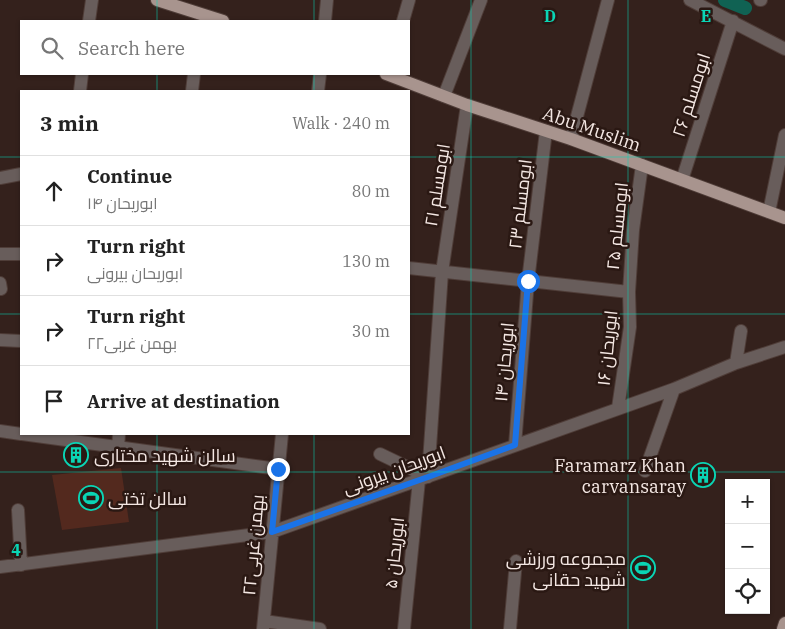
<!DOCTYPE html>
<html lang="en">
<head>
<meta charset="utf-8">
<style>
	:root { --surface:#fff; --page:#f6f6f6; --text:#222; --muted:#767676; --line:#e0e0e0 }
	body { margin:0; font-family:"IBM Plex Serif",Cairo,serif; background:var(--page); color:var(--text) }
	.controls { position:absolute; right:15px; bottom:15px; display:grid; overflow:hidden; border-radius:0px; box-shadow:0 1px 4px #0004 }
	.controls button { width:45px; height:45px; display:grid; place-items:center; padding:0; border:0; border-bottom:1px solid var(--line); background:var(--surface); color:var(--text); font:25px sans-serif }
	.stop { position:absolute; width:15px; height:15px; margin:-11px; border:4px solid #1a73e8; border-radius:50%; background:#fff }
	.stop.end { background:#1a73e8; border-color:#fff; box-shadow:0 1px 5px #0008 }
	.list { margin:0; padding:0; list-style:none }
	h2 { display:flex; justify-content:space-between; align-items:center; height:65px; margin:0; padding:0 20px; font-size:21px }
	h2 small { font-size:16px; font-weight:400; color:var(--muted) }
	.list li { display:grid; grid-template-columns:32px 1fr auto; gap:15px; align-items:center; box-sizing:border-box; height:70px; padding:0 20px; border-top:1px solid var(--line) }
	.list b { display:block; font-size:19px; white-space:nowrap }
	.list p { margin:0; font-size:16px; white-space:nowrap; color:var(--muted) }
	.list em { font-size:16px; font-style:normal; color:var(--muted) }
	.icon { flex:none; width:28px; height:28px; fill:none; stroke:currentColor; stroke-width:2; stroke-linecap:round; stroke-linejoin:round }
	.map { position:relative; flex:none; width:785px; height:629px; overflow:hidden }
	.search { position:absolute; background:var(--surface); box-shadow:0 1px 4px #0004; left:20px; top:20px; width:390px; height:55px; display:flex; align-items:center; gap:12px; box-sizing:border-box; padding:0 18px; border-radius:0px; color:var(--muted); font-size:19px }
	.panel { position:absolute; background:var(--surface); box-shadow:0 1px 4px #0004; left:20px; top:90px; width:390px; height:345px; border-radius:0px }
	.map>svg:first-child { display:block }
	.green { fill:#53291e }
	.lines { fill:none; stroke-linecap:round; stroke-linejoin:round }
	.canal { stroke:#106253; stroke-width:14 }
	.minor-casing { stroke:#4f3d38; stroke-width:14 }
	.major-casing { stroke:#4f3d38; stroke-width:14 }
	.minor { stroke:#685d5b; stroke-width:12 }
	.major { stroke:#a8948e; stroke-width:12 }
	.route { stroke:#1a73e8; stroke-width:6 }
	.grid { fill:none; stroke:#0ad5b5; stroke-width:1; stroke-opacity:0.55 }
	.labels { text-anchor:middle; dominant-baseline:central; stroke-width:5; stroke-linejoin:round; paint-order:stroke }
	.street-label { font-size:18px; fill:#f4e7e3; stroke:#2a1813 }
	.poi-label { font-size:18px; fill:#f4e7e3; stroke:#2a1813; text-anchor:start }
	.grid-label { font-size:16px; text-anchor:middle; font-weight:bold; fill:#0ad5b5; stroke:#2a1813; stroke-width:5; stroke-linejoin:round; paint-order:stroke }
</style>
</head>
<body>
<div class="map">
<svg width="785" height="629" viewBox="0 0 785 629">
	<rect width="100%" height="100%" fill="#34211c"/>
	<path class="green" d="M121,468L129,522L62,530L52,475Z"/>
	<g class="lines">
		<path class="canal" d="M725,0L745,8"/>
		<defs>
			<path id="minor" d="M690,0L785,49
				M760,0H761
				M89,21L92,0
				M325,21L327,0
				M403,21L409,0
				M80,91L82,74
				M192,91L194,74
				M318,91L320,74
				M444,96L481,0
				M571,139L608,0
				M0,178L21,174
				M682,180L733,21
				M769,212L785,135
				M0,254H21
				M409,268L629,292
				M0,283L1,289
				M0,340L21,341
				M736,363L741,331
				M618,408L630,327L629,292L633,230L642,165
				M0,431L21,434
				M22,434L278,469
				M515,445L528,281L546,131
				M118,448L119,434
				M380,454L428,477L442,272L467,105
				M645,471L674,389
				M18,510L21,565
				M0,567L272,532L674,389L736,363L785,347
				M264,621L320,629
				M263,629L282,434
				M404,629L419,480
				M510,629L516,561"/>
			<path id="major" d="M157,0L223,21
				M386,74L467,105L571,139L785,218
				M783,629L785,623"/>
		</defs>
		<use href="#minor" class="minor-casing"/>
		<use href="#major" class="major-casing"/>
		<use href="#minor" class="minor"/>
		<use href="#major" class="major"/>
	</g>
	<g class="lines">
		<path class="route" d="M278,469L272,532L428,477L515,445L528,281"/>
	</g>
	<path class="grid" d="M157,0V21M314,0V21M471,0V629M628,0V629M157,74V91M314,74V91M0,157H21M409,157H785M0,314H21M409,314H785M157,434V629M314,434V629M0,472H785"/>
	<defs>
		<symbol id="building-ring" viewBox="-11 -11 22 22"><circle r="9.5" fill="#2a1813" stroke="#0ad5b5" stroke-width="1.5"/><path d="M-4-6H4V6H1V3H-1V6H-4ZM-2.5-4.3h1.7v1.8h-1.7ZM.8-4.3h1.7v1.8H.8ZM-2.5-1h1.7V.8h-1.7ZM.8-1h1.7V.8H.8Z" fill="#0ad5b5"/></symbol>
		<symbol id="stadium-ring" viewBox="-11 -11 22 22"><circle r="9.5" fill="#2a1813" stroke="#0ad5b5" stroke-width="1.5"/><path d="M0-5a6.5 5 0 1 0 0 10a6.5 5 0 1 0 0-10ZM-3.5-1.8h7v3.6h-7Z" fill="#0ad5b5"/></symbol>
	</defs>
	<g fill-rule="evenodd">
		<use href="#building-ring" x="62" y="441" width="28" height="28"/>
		<use href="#building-ring" x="689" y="461" width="28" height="28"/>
		<use href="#stadium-ring" x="77" y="484" width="28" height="28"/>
		<use href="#stadium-ring" x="629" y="554" width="28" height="28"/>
	</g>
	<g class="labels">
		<g class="street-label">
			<text transform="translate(691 95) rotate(-72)">ابومسلم ۲۶</text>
			<text transform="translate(592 129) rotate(19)">Abu Muslim</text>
			<text transform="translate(437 185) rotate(-81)">ابومسلم ۲۱</text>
			<text transform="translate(520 204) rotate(-83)">ابومسلم ۲۳</text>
			<text transform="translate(617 226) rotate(-84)">ابومسلم ۲۵</text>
			<text transform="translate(607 348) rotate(-84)">ابوریحان ۱۶</text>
			<text transform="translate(504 362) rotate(-85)">ابوریحان ۱۴</text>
			<text transform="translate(394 470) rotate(-20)">ابوریحان بیرونی</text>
			<text transform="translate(253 545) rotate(-85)">۲۲بهمن غربی</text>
			<text transform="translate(394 553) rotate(-84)">ابوریحان ۵</text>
		</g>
		<g class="poi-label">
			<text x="94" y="455">سالن شهید مختاری</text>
			<text x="686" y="465" text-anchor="end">Faramarz Khan<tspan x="686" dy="21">carvansaray</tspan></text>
			<text x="108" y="498">سالن تختی</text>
			<text x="626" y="558" text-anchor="end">مجموعه ورزشی<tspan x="626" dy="21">شهید حقانی</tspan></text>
		</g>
	</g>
	<g class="grid-label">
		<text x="550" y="22">D</text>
		<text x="706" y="22">E</text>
		<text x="16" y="556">4</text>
	</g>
</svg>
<div class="controls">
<button>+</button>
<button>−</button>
<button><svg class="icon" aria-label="locate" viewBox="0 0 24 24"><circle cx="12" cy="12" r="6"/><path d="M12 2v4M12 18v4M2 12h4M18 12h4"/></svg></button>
</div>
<div class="stop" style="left:528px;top:281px"></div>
<div class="stop end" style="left:278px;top:469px"></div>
<div class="search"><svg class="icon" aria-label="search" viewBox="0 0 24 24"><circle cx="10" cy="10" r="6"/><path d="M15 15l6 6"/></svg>Search here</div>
<section class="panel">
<h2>3 min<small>Walk · 240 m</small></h2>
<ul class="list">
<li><svg class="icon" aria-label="ahead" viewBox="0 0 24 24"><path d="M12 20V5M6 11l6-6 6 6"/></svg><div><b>Continue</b><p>ابوریحان ۱۴</p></div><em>80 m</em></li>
<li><svg class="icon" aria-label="right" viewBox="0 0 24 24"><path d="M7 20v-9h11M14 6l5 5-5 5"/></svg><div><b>Turn right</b><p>ابوریحان بیرونی</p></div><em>130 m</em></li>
<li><svg class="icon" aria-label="right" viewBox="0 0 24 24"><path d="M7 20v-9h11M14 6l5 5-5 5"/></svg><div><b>Turn right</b><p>۲۲بهمن غربی</p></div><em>30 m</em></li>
<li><svg class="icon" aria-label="arrive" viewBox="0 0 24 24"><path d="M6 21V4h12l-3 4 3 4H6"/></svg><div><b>Arrive at destination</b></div></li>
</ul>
</section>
</div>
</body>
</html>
